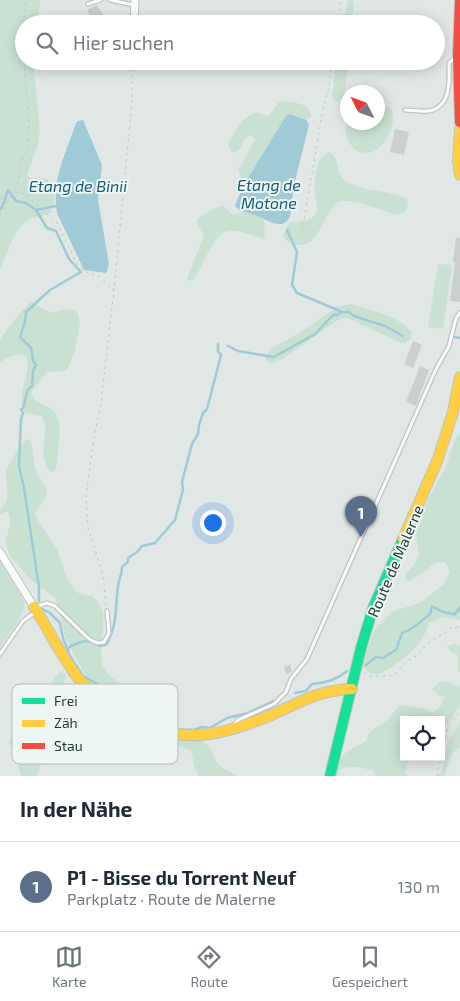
<!DOCTYPE html>
<html lang="de">
<head>
<meta charset="utf-8">
<style>
	:root { --surface:#fff; --page:#f2f2f3; --text:#1f2937; --muted:#747a83; --line:#e0e1e3; --accent:#637673 }
	body { margin:0; font-family:"Exo 2",sans-serif; background:var(--page); color:var(--text) }
	.controls { position:absolute; right:15px; bottom:15px; display:grid; overflow:hidden; border-radius:0px; box-shadow:0 2px 12px #0003 }
	.controls button { width:45px; height:45px; display:grid; place-items:center; padding:0; border:0; border-bottom:1px solid var(--line); background:var(--surface); color:var(--text); font:25px sans-serif }
	.compass { position:absolute; left:340px; top:85px; width:45px; height:45px; border-radius:50%; background:var(--surface); box-shadow:0 2px 12px #0003; rotate:312deg }
	.you { position:absolute; left:212px; top:522px; width:18px; height:18px; margin:-12px; border:4px solid #fff; border-radius:50%; background:#1a73e8; box-shadow:0 0 0 8px #1a73e833 }
	.badge { display:grid; place-items:center; width:32px; height:32px; border-radius:50%; background:var(--accent); color:#fff; font-size:16px; font-weight:700 }
	.pin { position:absolute; translate:-50% -41px; filter:drop-shadow(0 1px 2px #0008) }
	.pin::after { content:''; position:absolute; top:26px; width:18px; height:15px; background:inherit; clip-path:polygon(0 0,100% 0,50% 100%) }
	.list { margin:0; padding:0; list-style:none }
	h2 { display:flex; justify-content:space-between; align-items:center; height:65px; margin:0; padding:0 20px; font-size:21px }
	h2 small { font-size:16px; font-weight:400; color:var(--muted) }
	.list li { display:grid; grid-template-columns:32px 1fr auto; gap:15px; align-items:center; box-sizing:border-box; height:90px; padding:0 20px; border-top:1px solid var(--line) }
	.list b { display:block; font-size:19px; white-space:nowrap }
	.list p { margin:0; font-size:16px; white-space:nowrap; color:var(--muted) }
	.list em { font-size:16px; font-style:normal; color:var(--muted) }
	.icon { flex:none; width:28px; height:28px; fill:none; stroke:currentColor; stroke-width:2; stroke-linecap:round; stroke-linejoin:round }
	.map { position:relative; flex:none; width:460px; height:776px; overflow:hidden }
	.search { position:absolute; background:var(--surface); box-shadow:0 2px 12px #0003; left:15px; right:15px; top:15px; height:55px; display:flex; align-items:center; gap:12px; box-sizing:border-box; padding:0 18px; border-radius:28px; color:var(--muted); font-size:19px }
	.sheet { height:155px; background:var(--surface) }
	nav { display:flex; justify-content:space-around; align-items:center; box-sizing:border-box; height:70px; border-top:1px solid var(--line); background:var(--surface); font-size:14px; color:var(--muted) }
	nav a { display:grid; justify-items:center; gap:2px }
	nav .on { color:var(--accent) }
	.map>svg:first-child { display:block }
	.green { fill:#c9e1d3 }
	.water { fill:#a0cad6 }
	.lines { fill:none; stroke-linecap:round; stroke-linejoin:round }
	.stream { stroke:#a0cad6; stroke-width:2.5 }
	.building { fill:#cbd0cf }
	.lane-casing { stroke:#bec4c2; stroke-width:5.5 }
	.street-casing { stroke:#bec4c2; stroke-width:9 }
	.fast-casing { stroke:#bdc5c2; stroke-width:12 }
	.slow-casing { stroke:#bdc5c2; stroke-width:12 }
	.jam-casing { stroke:#bdc5c2; stroke-width:12 }
	.path { stroke:#bfc7c6; stroke-width:1; stroke-dasharray:2.5 4; stroke-linecap:butt }
	.lane { stroke:#fafbfb; stroke-width:3 }
	.street { stroke:#fafbfb; stroke-width:7 }
	.fast { stroke:#16e098; stroke-width:10 }
	.slow { stroke:#ffcf43; stroke-width:10 }
	.jam { stroke:#f24e42; stroke-width:10 }
	.labels { text-anchor:middle; dominant-baseline:central; stroke-width:4; stroke-linejoin:round; paint-order:stroke }
	.street-label { font-size:15px; fill:#1f3935; stroke:#eef6f3 }
	.water-label { font-size:16px; font-style:italic; fill:#195c75; stroke:#eef6f3 }
	.key { fill:#eef6f3; stroke:#b0bdba; stroke-width:1 }
	.key-label { font-size:14px; fill:#1f3935 }
</style>
</head>
<body>
<div class="map">
<svg width="460" height="776" viewBox="0 0 460 776">
	<rect width="100%" height="100%" fill="#e1e7e5"/>
	<path class="green" d="M0,0H41L36,24H24V61H33L40,130L37,148L27,174C31,182 40,177 47,179C57,186 54,200 52,212C45,217 36,216 29,219C13,229 7,254 0,270Z
		M348,0H353L354,10L348,24H343Z
		M336,61H349L344,95L339,101L336,102L332,98Z
		M285,101L294,102L306,106L310,110L311,117L306,120C299,117 293,113 286,116L249,178L245,179L241,178L238,170L255,140L254,137L251,135C244,137 243,142 241,148L235,153L231,152L228,144C234,134 243,114 257,113C261,113 265,116 269,116L279,102Z
		M382,106L389,107L392,110C392,115 394,121 392,126C390,136 379,153 367,153C350,153 343,135 347,121L378,122V107Z
		M329,152C342,159 333,172 346,181C365,193 388,189 407,199C409,209 407,213 396,215C385,211 349,197 339,202C322,211 320,252 294,244C288,242 285,241 283,235L290,222C296,221 304,222 310,219C313,218 316,214 317,210C318,206 315,200 315,195C314,181 315,158 329,152Z
		M222,205L232,214C247,211 250,212 264,219L265,236L263,239C252,236 239,229 228,231C212,233 203,269 192,281L188,280L187,278L204,236L197,223V219L200,216Z
		M438,264L452,265L443,329L428,327Z
		M32,302L51,313C60,311 68,307 77,312L80,323L75,351L68,368L65,371L47,372L31,392C32,404 53,404 58,418C62,429 57,453 57,465L55,471L51,472C34,451 52,435 42,416L25,413C15,392 31,380 27,358C18,351 9,357 0,362C0,356 0,348 0,342C2,334 25,305 32,302Z
		M351,304C372,311 396,314 412,332L411,339L406,342L401,343L350,319L344,318L338,320L281,360L271,364L267,361L265,358L270,349L298,334L338,306Z
		M460,433V620L443,617L429,623C422,648 400,663 378,675L370,673L362,666L364,656L375,629L393,611L420,603L444,584L450,571L445,562L434,563C427,572 419,574 410,581H406L405,574L413,566L419,556L416,534L427,501L445,469L455,439Z
		M27,439L31,441L35,468L39,477L47,489L45,498L35,513C39,525 49,535 55,546C62,559 66,583 77,592C81,595 87,595 92,596C115,613 95,643 103,666C106,675 116,679 121,686V690L119,693L91,685L88,681L65,637L58,604L54,597L33,582L10,556L5,542L10,525V518L8,512H5L0,515V509C13,500 5,486 6,472C6,467 20,447 24,441Z
		M0,560L25,602C23,619 9,633 0,647Z
		M455,644L460,646V672L458,671V655L451,652L447,646Z
		M60,672L66,675L65,681C53,691 52,710 50,724C49,728 47,731 46,735C46,742 48,748 46,755L43,757L37,776H21L16,756V748L8,744L11,738L19,735V730L22,727L28,729L37,719L38,708L29,705L25,702L27,697L33,694L35,699C49,693 50,681 60,672Z
		M441,681L449,682L460,688V706L441,733V720H404V757H411L407,764L405,772L408,776H376L372,770C361,768 350,763 339,770L338,776H334C341,751 345,753 366,741C369,727 381,727 389,718C393,714 396,709 400,705L423,708L432,713L440,707L445,697L438,695L432,689Z
		M460,721V747L451,754L445,776H436L441,772L449,740Z
		M181,740L203,741L211,749L216,761L221,767L238,776H199L195,769L191,750L177,746L175,743Z"/>
	<path class="water" d="M290,114L306,120L309,125L294,185L290,217C282,232 266,219 255,215C250,213 245,212 240,211L235,206L242,188L286,116Z
		M83,120L102,165L98,200L109,264L106,273L84,270L57,213C51,180 66,153 76,123L78,121Z"/>
	<g class="lines">
		<path class="stream" d="M0,210L3,205L8,190L16,201L26,203L36,210L56,206
			M36,210L47,228L56,231L69,259L81,272L50,290L26,312L25,321L20,337L31,348L33,361L36,365L33,371L32,386L28,389L23,408L21,409L23,413L21,419L19,466L24,488L39,587V601
			M287,230L297,252L292,285L297,293L340,311
			M455,337L460,338
			M228,346L238,351L274,357L315,334L333,315H337L341,312H349L354,316L385,326L403,336
			M42,609L50,613L60,623L63,638L70,656L83,676L99,685L145,720
			M68,648C73,645 81,640 88,641C96,642 99,649 107,644C118,623 115,607 118,586C119,579 122,574 122,567L128,562V558L137,552L142,546L155,543L175,520L183,490L182,482L192,444L198,434L199,425L203,413L207,409L221,355L218,351V344
			M366,665L376,657L383,658L396,650L402,633C415,629 419,622 430,614L432,606L443,612L455,614L460,607
			M295,693L306,691L312,684C326,683 337,680 347,671
			M176,729L194,730L202,727L210,728L227,718L248,713L274,701"/>
	</g>
	<path class="building" d="M97,5L103,14L93,21L87,10Z
		M395,129L409,132L404,155L390,152Z
		M456,237L460,238V302L450,301L455,262H453Z
		M413,341L422,345L413,368L404,364Z
		M420,366L429,370L416,406L406,402Z
		M290,665L292,672L286,674L284,667Z"/>
	<g class="lines">
		<defs>
			<path id="lane" d="M110,0L134,5
				M88,4L100,0
				M405,110C413,110 425,113 433,110C452,103 449,78 449,63L457,56
				M35,607L47,603L55,606L88,638C94,642 97,644 104,642L109,633L107,611
				M0,654L23,621L34,613
				M233,726L238,720L274,704L286,692L291,679L307,659L436,369L449,346L456,318L460,313"/>
			<path id="street" d="M134,24L135,0
				M0,552L34,607"/>
			<path id="fast" d="M330,776L361,648L373,608L403,539"/>
			<path id="slow" d="M460,130L458,161L460,175
				M403,539L438,459L453,412L460,377
				M34,607C49,630 61,656 78,678C89,692 104,702 119,711C170,741 201,742 256,721C291,709 312,690 352,689"/>
			<path id="jam" d="M460,2L458,55L460,122"/>
		</defs>
		<use href="#lane" class="lane-casing"/>
		<use href="#street" class="street-casing"/>
		<use href="#fast" class="fast-casing"/>
		<use href="#slow" class="slow-casing"/>
		<use href="#jam" class="jam-casing"/>
		<path class="path" d="M338,24L341,0
			M24,57L22,40L26,0
			M24,61L29,126L28,145L19,168V181L13,192L24,194L57,223L77,264L84,271L98,276L114,290
			M0,197L7,202
			M0,215L13,192
			M301,238L323,109L329,88L331,61
			M106,605L103,575L88,528L86,496L94,438L101,403L114,290L132,102V61
			M364,673L372,677L394,675L407,661L415,657L428,643L446,632L450,628L458,627L460,629
			M437,776L448,726L460,712"/>
		<use href="#lane" class="lane"/>
		<use href="#street" class="street"/>
		<use href="#fast" class="fast"/>
		<use href="#slow" class="slow"/>
		<use href="#jam" class="jam"/>
	</g>
	<g class="labels">
		<g class="street-label">
			<text transform="translate(395 561) rotate(-67)">Route de Malerne</text>
		</g>
		<g class="water-label">
			<text x="269" y="184">Etang de<tspan x="269" dy="18">Motone</tspan></text>
			<text x="78" y="185">Etang de Binii</text>
		</g>
	</g>
	<rect x="12" y="684" width="166" height="80" rx="8" class="key"/>
	<rect x="22" y="698" width="23" height="6" fill="#16e098"/>
	<rect x="22" y="720" width="23" height="7" fill="#ffcf43"/>
	<rect x="22" y="743" width="23" height="6" fill="#f24e42"/>
	<g class="key-label">
		<text x="54" y="706">Frei</text>
		<text x="54" y="728">Zäh</text>
		<text x="54" y="751">Stau</text>
	</g>
</svg>
<div class="controls">
<button><svg class="icon" aria-label="locate" viewBox="0 0 24 24"><circle cx="12" cy="12" r="6"/><path d="M12 2v4M12 18v4M2 12h4M18 12h4"/></svg></button>
</div>
<svg class="compass" viewBox="-18 -18 36 36"><path d="M0-13l5 13h-10z" fill="#e53935"/><path d="M0 13l5-13h-10z" fill="#747a83"/></svg>
<div class="you"></div>
<div class="pin badge" style="left:361px;top:537px;background:#5c6f8a">1</div>
<div class="search"><svg class="icon" aria-label="search" viewBox="0 0 24 24"><circle cx="10" cy="10" r="6"/><path d="M15 15l6 6"/></svg>Hier suchen</div>
</div>
<section class="sheet">
<h2>In der Nähe<small></small></h2>
<ul class="list">
<li><span class="badge" style="background:#5c6f8a">1</span><div><b>P1 - Bisse du Torrent Neuf</b><p>Parkplatz · Route de Malerne</p></div><em>130 m</em></li>
</ul>
</section>
<nav>
<a class="on"><svg class="icon" aria-label="map" viewBox="0 0 24 24"><path d="M3 6l6-2 6 2 6-2v14l-6 2-6-2-6 2zM9 4v14M15 6v14"/></svg>Karte</a>
<a><svg class="icon" aria-label="directions" viewBox="0 0 24 24"><path d="M12 3l9 9-9 9-9-9zM9 14v-3h6M13 9l2 2-2 2"/></svg>Route</a>
<a><svg class="icon" aria-label="saved" viewBox="0 0 24 24"><path d="M7 4h10v16l-5-4-5 4z"/></svg>Gespeichert</a>
</nav>
</body>
</html>
